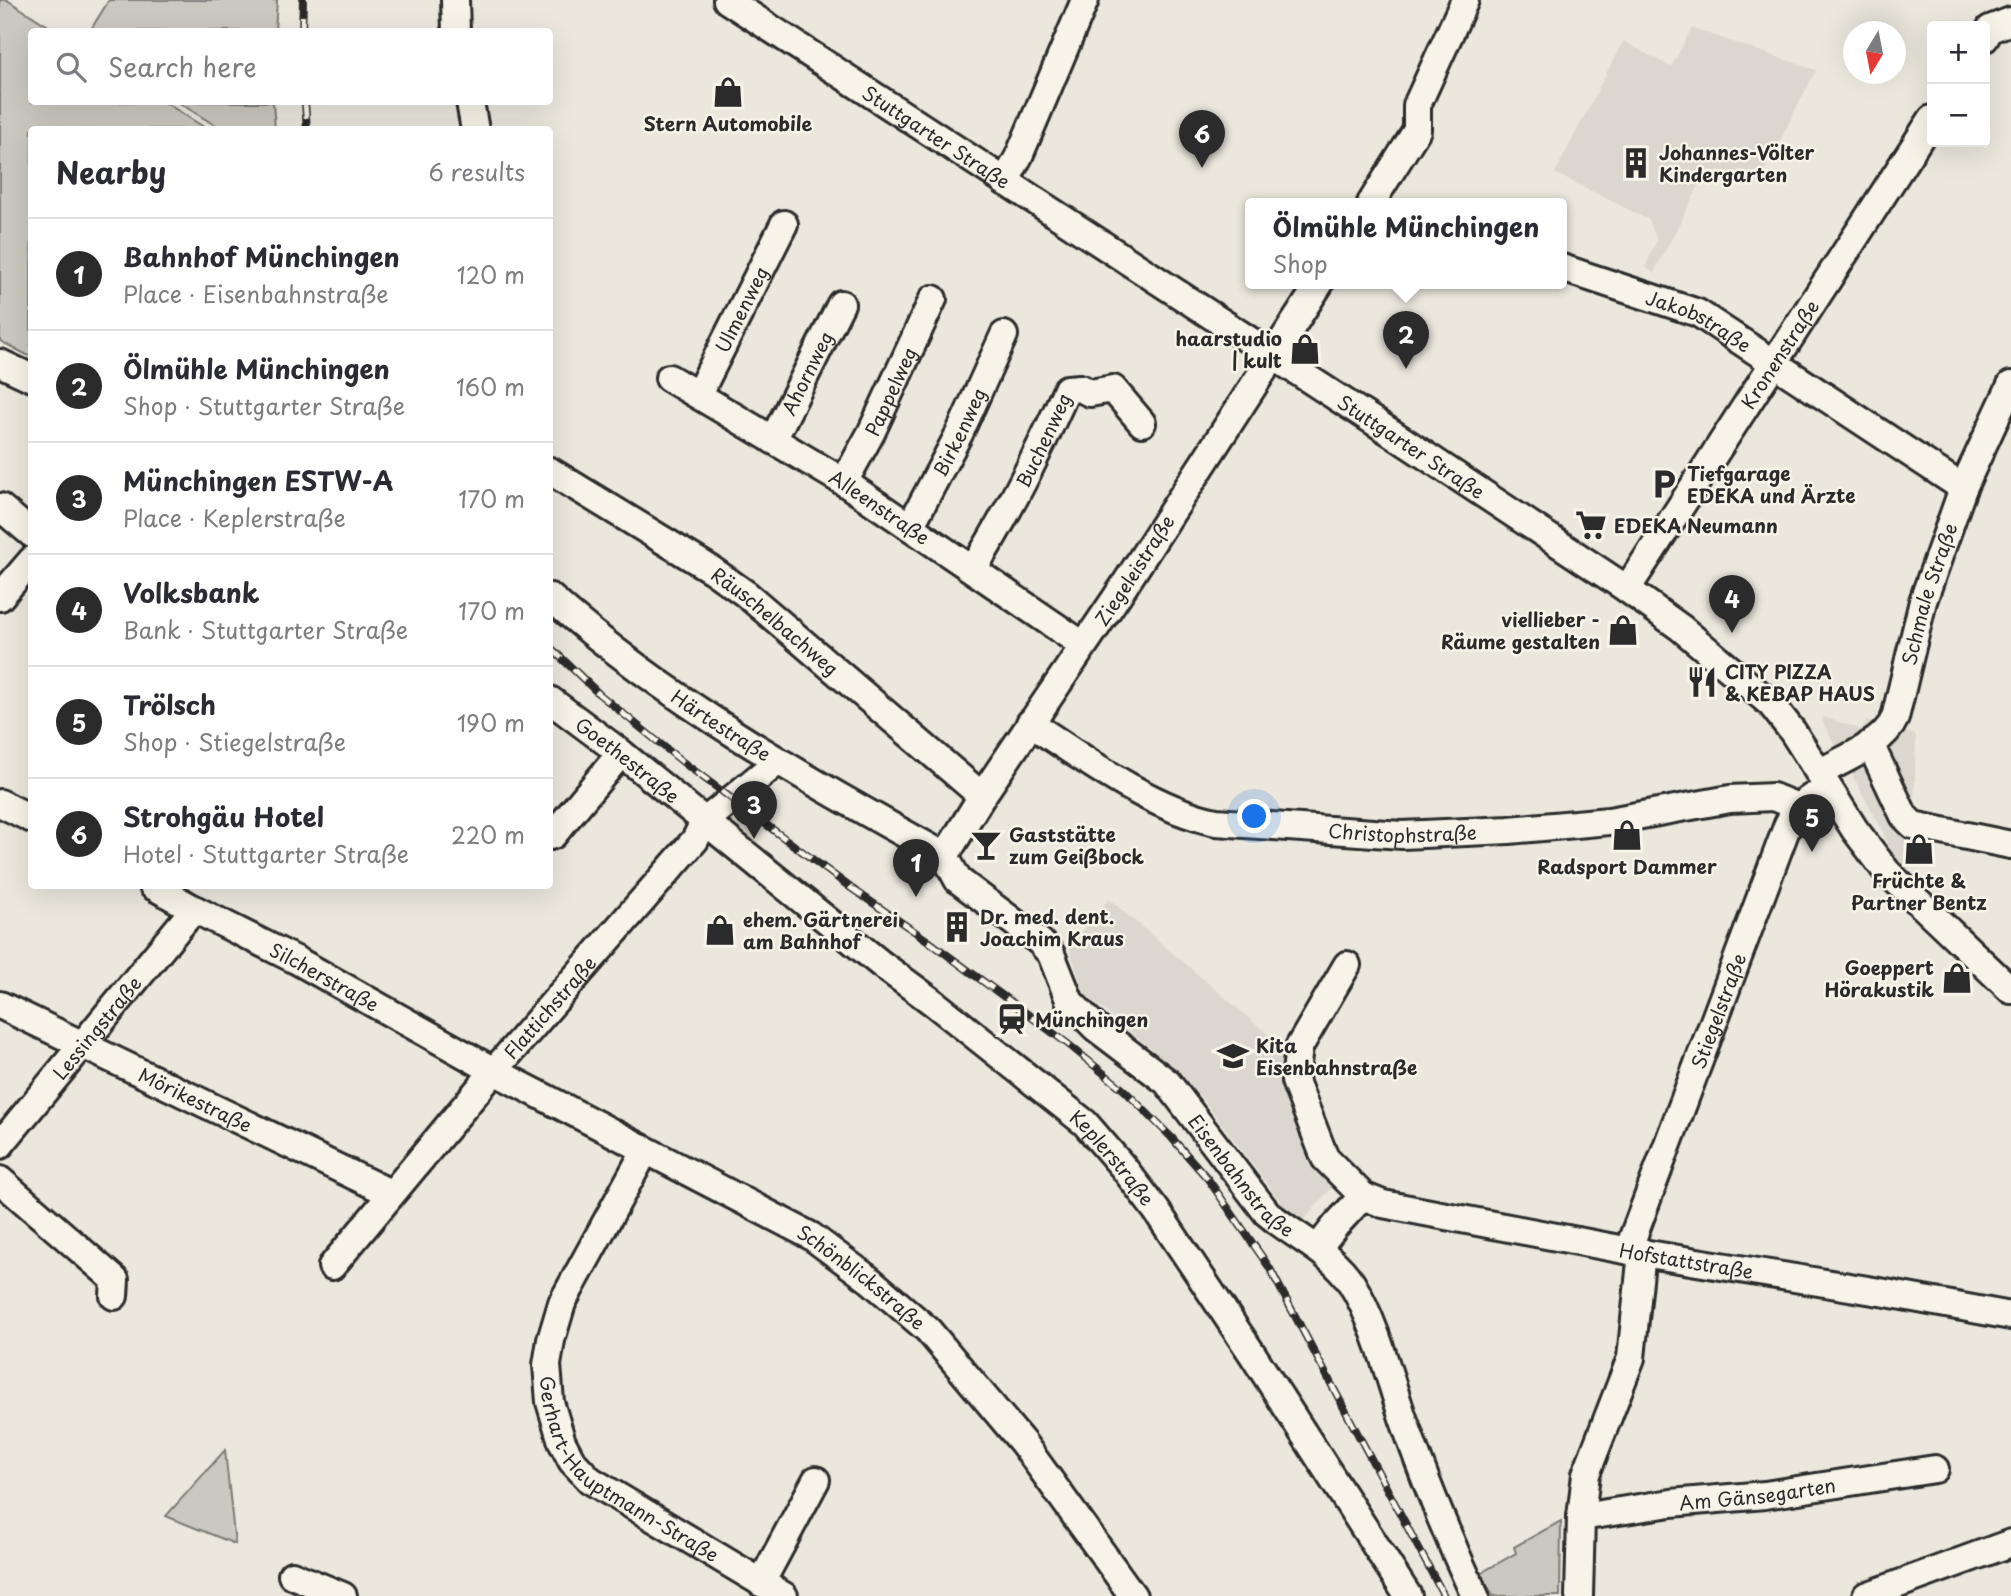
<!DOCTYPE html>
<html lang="en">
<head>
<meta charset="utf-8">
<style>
	:root { --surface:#fff; --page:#f2f2f3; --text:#2b2b33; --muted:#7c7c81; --line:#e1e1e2; --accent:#2b2b2b }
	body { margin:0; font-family:"Playpen Sans",sans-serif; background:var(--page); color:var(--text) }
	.controls { position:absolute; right:21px; top:21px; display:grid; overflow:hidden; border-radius:7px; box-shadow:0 7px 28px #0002 }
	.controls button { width:63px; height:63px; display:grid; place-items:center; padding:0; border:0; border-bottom:2px solid var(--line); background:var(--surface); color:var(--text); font:35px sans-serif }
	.compass { position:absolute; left:1843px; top:21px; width:63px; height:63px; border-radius:50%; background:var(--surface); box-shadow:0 7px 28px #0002; rotate:190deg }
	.you { position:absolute; left:1255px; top:817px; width:24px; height:24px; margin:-18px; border:5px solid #fff; border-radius:50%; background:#1a73e8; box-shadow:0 0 0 10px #1a73e833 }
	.badge { display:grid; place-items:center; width:46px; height:46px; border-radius:50%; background:var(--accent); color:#fff; font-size:23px; font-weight:700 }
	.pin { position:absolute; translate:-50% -58px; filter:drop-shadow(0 2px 4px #0008) }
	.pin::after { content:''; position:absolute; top:37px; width:24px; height:21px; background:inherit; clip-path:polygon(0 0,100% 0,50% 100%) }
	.popup { position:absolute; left:1245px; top:198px; width:322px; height:91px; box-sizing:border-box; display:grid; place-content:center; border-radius:7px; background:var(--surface); filter:drop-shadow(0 2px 5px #0005); font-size:23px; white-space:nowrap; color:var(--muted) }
	.popup b { font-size:26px; color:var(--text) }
	.popup::after { content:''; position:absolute; left:50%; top:100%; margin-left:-14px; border:14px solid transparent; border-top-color:var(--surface) }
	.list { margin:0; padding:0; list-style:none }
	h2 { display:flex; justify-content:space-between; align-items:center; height:91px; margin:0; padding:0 28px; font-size:30px }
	h2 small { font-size:23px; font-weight:400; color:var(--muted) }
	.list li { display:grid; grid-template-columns:46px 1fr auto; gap:21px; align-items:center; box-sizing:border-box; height:112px; padding:0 28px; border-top:2px solid var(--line) }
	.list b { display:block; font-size:26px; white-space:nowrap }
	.list p { margin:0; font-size:23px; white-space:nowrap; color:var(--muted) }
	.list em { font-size:23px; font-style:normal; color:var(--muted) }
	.icon { flex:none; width:38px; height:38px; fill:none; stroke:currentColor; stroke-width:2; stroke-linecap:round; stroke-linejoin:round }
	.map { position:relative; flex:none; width:2011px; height:1596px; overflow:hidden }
	.search { position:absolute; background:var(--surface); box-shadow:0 7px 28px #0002; left:28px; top:28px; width:525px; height:77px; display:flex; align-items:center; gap:18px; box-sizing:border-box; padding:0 24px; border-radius:7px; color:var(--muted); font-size:26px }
	.panel { position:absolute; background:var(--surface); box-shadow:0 7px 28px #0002; left:28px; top:126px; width:525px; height:763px; border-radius:7px }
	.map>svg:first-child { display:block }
	.built { fill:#dbd7ce }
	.green { fill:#cbc8bf; stroke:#7b7a75; stroke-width:2 }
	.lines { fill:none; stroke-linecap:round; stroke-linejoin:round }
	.minor-casing { stroke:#2b2b2b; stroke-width:32 }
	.minor { stroke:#f7f3e8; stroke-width:26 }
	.rail-casing { stroke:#2b2b2b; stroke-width:8 }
	.rail { stroke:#f7f3e8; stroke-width:5; stroke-dasharray:16; stroke-linecap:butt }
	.labels { text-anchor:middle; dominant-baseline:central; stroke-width:5; stroke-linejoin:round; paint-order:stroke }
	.poi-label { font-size:19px; font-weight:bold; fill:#2b2b2b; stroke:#f7f3e8; text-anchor:start }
	.street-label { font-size:19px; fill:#2b2b2b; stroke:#f7f3e8 }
</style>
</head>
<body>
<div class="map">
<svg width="2011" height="1596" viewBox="0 0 2011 1596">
	<rect width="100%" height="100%" fill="#ebe7dd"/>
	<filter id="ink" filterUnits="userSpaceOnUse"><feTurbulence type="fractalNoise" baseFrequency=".0143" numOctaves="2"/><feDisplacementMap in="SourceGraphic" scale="14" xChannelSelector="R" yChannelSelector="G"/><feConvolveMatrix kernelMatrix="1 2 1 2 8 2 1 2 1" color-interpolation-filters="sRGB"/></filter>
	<g filter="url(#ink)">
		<path class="built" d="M1692,28L1816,70L1762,175L1707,170L1654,273L1645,267L1657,240L1649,220L1555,173L1623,41L1671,67Z
			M1823,717L1863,730L1866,721L1916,735L1913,843L1908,874L1893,858L1882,829L1822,721Z
			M1109,899L1288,1051L1335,1184L1302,1222L1286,1209L1204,1101L1155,1052L1084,994L1069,946Z"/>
		<path class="green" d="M0,0H7L56,31L32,32V102H164L207,129L32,130L31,357L0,341Z
			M109,0H277L275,31H90Z
			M178,102H273L275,129H221Z
			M225,1450L235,1544L166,1516Z
			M1561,1521L1560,1596H1493L1481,1573L1516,1553L1514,1547Z"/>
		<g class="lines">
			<defs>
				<g id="minor">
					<path d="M455,0L456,32"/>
					<path id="s1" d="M727,0L1378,424L1627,589L1681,628L1771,704L1793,732L1855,830L1887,872L2011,990"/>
					<path d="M1985,38L1990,29L2011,21"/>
					<path d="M470,102L475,130"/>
					<path d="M1005,182L1019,156L1085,0"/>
					<path d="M1371,203L1417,130V105L1465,0"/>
					<path id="s2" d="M1562,268L1698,313L1963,488"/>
					<path d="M0,363L32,378"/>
					<path id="s3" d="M669,378L844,482L1083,645"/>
					<path id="s4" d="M698,395L784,224"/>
					<path id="s5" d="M773,440L841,304"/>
					<path id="s6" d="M550,471L712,570L746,594L982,796"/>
					<path id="s7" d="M844,482L871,433L933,299"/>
					<path d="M0,507L32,534"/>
					<path id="s8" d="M910,527L959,434L1004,335"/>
					<path id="s9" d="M973,569C1010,511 1039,451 1067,389L1080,388L1090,393L1113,389L1142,423"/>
					<path id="s10" d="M1627,589L1932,119"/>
					<path d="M0,597L32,560"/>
					<path id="s11" d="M550,597C668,702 807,780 945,856L958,880L1040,942L1051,954L1070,1002L1096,1028L1167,1082L1267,1213C1295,1237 1332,1252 1352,1284C1375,1321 1389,1377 1403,1418C1424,1478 1448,1538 1475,1596"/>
					<path id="s12" d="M550,700L621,753L881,964L934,1003L1085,1123L1123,1167L1156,1210L1253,1355L1408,1596"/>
					<path id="s13" d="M1030,723C1084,759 1152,809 1216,822L1402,835L1509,830L1609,821L1730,799L1773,797L1798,807"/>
					<path d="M1870,744L1904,816L1913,825L2011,845"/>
					<path id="s14" d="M1819,773C1843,759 1883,745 1895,718L1923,601L1963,488L2011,385"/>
					<path d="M0,803L32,819"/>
					<path d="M550,836L553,835L621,753"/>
					<path id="s15" d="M945,856L982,796L1124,586L1320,283"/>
					<path id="s16" d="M153,886L194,909L296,960L494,1071L811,1236L870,1280L928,1330L1023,1443L1133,1596"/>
					<path d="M1347,965L1299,1047L1295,1081L1325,1158L1363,1196"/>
					<path id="s17" d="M0,1005L390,1193"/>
					<path id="s18" d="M0,1145L194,909"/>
					<path id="s19" d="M645,1151L562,1303L551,1340L547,1365L550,1402L562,1442L572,1461L590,1480L784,1596"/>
					<path d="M0,1180L115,1280L114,1296"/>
					<path id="s20" d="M1318,1248L1336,1225L1363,1196L1383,1204L1630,1251L1886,1293L2011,1316"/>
					<path id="s21" d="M1630,1251L1633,1237L1788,824L1798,807L1812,797"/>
					<path id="s22" d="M332,1266L494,1071L695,840L704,822L777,762"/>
					<path id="s23" d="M1581,1517L1671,1503L1765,1495L1935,1469"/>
					<path d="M292,1575L343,1596"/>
					<path d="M761,1583L816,1480"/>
					<path d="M1579,1596L1581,1517L1586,1474L1631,1358L1642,1252"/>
					<path d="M1866,1596L2011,1543"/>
				</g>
			</defs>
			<use href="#minor" class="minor-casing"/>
			<use href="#minor" class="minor"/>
			<defs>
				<path id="rail" d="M302,32L303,0
					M305,102L307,130
					M550,647L599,694L684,763L851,888L927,940L1068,1044L1124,1090L1171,1137L1208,1179L1269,1267L1444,1596"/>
			</defs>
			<use href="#rail" class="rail-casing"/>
			<use href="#rail" class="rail"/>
		</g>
	</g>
	<defs>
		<symbol id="shop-bare" viewBox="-9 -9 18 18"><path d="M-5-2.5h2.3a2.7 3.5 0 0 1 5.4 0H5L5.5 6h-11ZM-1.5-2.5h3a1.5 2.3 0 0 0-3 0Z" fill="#2b2b2b" stroke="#f7f3e8" stroke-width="2.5" paint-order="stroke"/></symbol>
		<symbol id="building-bare" viewBox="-9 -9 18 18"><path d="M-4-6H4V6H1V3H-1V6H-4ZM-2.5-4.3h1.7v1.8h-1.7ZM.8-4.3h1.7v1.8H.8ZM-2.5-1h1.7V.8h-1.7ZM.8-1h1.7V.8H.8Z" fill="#2b2b2b" stroke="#f7f3e8" stroke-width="2.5" paint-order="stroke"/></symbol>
		<symbol id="parking-bare" viewBox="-9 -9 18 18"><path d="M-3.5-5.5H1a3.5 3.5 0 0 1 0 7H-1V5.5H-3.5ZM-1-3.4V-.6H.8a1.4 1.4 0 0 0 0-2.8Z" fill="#2b2b2b" stroke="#f7f3e8" stroke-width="2.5" paint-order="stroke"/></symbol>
		<symbol id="supermarket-bare" viewBox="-9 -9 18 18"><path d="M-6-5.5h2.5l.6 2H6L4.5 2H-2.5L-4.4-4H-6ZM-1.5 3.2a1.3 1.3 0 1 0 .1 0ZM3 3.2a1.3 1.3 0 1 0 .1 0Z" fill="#2b2b2b" stroke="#f7f3e8" stroke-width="2.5" paint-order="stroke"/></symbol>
		<symbol id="restaurant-bare" viewBox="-9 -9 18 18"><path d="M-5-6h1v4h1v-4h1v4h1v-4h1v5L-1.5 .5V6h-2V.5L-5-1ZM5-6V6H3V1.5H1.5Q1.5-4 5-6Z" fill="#2b2b2b" stroke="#f7f3e8" stroke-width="2.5" paint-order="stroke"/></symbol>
		<symbol id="bar-bare" viewBox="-9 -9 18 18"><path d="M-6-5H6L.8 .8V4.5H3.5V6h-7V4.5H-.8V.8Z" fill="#2b2b2b" stroke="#f7f3e8" stroke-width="2.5" paint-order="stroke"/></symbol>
		<symbol id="station-bare" viewBox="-9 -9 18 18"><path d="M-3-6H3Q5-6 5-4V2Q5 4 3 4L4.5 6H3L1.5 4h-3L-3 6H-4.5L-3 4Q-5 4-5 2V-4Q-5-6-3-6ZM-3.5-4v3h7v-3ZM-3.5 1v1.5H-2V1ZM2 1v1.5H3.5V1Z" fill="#2b2b2b" stroke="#f7f3e8" stroke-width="2.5" paint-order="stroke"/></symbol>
		<symbol id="school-bare" viewBox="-9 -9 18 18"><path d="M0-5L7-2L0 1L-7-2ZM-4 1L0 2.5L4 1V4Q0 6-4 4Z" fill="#2b2b2b" stroke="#f7f3e8" stroke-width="2.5" paint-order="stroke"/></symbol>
	</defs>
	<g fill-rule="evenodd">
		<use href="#shop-bare" x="706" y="70" width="44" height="44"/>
		<use href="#building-bare" x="1614" y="141" width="44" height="44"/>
		<use href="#shop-bare" x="1283" y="327" width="44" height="44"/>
		<use href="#parking-bare" x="1642" y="462" width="44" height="44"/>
		<use href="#supermarket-bare" x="1569" y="503" width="44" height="44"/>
		<use href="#shop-bare" x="1601" y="608" width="44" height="44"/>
		<use href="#restaurant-bare" x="1680" y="660" width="44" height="44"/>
		<use href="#shop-bare" x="1605" y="813" width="44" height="44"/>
		<use href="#bar-bare" x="964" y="823" width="44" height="44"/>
		<use href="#shop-bare" x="1897" y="827" width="44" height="44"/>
		<use href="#building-bare" x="935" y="905" width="44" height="44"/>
		<use href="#shop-bare" x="698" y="908" width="44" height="44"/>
		<use href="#shop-bare" x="1935" y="956" width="44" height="44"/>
		<use href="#station-bare" x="990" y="997" width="44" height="44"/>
		<use href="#school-bare" x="1211" y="1034" width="44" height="44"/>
	</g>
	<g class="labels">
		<g class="poi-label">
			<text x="728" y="123" text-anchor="middle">Stern Automobile</text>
			<text x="1659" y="152">Johannes-Völter<tspan x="1659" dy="22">Kindergarten</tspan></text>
			<text x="1282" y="338" text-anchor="end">haarstudio<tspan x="1282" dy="22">| kult</tspan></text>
			<text x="1687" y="473">Tiefgarage<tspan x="1687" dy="22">EDEKA und Ärzte</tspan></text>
			<text x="1614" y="525">EDEKA Neumann</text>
			<text x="1600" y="619" text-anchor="end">viellieber -<tspan x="1600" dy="22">Räume gestalten</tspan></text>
			<text x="1725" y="671">CITY PIZZA<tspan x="1725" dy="22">&amp; KEBAP HAUS</tspan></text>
			<text x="1009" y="834">Gaststätte<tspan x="1009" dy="22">zum Geißbock</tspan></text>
			<text x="1627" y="866" text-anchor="middle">Radsport Dammer</text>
			<text x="1919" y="880" text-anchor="middle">Früchte &amp;<tspan x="1919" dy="22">Partner Bentz</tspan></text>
			<text x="980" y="916">Dr. med. dent.<tspan x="980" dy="22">Joachim Kraus</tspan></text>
			<text x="743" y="919">ehem. Gärtnerei<tspan x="743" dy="22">am Bahnhof</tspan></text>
			<text x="1934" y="967" text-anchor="end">Goeppert<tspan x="1934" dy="22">Hörakustik</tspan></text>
			<text x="1035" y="1019">Münchingen</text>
			<text x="1256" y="1045">Kita<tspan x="1256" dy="22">Eisenbahnstraße</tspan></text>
		</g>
		<g class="street-label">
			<text stroke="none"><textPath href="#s1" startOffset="250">Stuttgarter Straße</textPath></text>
			<text stroke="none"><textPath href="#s4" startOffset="96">Ulmenweg</textPath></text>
			<text stroke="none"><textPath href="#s2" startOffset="147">Jakobstraße</textPath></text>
			<text stroke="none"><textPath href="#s10" startOffset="280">Kronenstraße</textPath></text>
			<text stroke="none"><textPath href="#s5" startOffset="75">Ahornweg</textPath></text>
			<text stroke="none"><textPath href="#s7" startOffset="102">Pappelweg</textPath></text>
			<text stroke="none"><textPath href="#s8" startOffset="107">Birkenweg</textPath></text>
			<text stroke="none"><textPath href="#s9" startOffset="147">Buchenweg</textPath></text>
			<text stroke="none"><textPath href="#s1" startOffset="817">Stuttgarter Straße</textPath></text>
			<text stroke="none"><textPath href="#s3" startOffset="247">Alleenstraße</textPath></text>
			<text stroke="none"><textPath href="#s15" startOffset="343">Ziegeleistraße</textPath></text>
			<text stroke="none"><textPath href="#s14" startOffset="224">Schmale Straße</textPath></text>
			<text stroke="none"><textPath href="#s6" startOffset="271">Räuschelbachweg</textPath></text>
			<text stroke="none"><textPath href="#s11" startOffset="214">Härtestraße</textPath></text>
			<text stroke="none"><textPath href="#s12" startOffset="98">Goethestraße</textPath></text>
			<text stroke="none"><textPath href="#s13" startOffset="399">Christophstraße</textPath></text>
			<text stroke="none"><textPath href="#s16" startOffset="194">Silcherstraße</textPath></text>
			<text stroke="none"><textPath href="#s22" startOffset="338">Flattichstraße</textPath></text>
			<text stroke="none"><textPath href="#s21" startOffset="256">Stiegelstraße</textPath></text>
			<text stroke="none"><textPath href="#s18" startOffset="152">Lessingstraße</textPath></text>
			<text stroke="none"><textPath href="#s17" startOffset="217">Mörikestraße</textPath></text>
			<text stroke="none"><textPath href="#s12" startOffset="726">Keplerstraße</textPath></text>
			<text stroke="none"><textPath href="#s11" startOffset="917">Eisenbahnstraße</textPath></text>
			<text stroke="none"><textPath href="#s20" startOffset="399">Hofstattstraße</textPath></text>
			<text stroke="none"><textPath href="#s16" startOffset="810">Schönblickstraße</textPath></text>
			<text stroke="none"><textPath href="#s19" startOffset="380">Gerhart-Hauptmann-Straße</textPath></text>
			<text stroke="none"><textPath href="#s23" startOffset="178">Am Gänsegarten</textPath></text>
		</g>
	</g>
</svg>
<div class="controls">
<button>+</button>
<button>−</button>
</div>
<svg class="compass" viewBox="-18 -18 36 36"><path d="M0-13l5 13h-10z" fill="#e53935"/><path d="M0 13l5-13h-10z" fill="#7c7c81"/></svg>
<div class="you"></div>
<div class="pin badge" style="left:916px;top:897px">1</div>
<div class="pin badge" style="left:1406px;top:369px">2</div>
<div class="popup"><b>Ölmühle Münchingen</b>Shop</div>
<div class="pin badge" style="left:754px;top:839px">3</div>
<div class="pin badge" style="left:1732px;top:633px">4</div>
<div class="pin badge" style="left:1812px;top:852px">5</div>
<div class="pin badge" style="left:1202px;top:168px">6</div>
<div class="search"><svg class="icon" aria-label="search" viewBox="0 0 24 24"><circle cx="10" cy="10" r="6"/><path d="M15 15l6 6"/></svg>Search here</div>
<section class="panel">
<h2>Nearby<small>6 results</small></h2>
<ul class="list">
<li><span class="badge">1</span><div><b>Bahnhof Münchingen</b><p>Place · Eisenbahnstraße</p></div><em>120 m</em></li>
<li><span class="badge">2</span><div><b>Ölmühle Münchingen</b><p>Shop · Stuttgarter Straße</p></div><em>160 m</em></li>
<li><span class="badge">3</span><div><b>Münchingen ESTW-A</b><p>Place · Keplerstraße</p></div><em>170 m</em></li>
<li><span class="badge">4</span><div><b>Volksbank</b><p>Bank · Stuttgarter Straße</p></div><em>170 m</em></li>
<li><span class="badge">5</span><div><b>Trölsch</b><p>Shop · Stiegelstraße</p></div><em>190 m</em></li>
<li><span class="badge">6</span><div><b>Strohgäu Hotel</b><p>Hotel · Stuttgarter Straße</p></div><em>220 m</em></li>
</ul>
</section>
</div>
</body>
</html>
